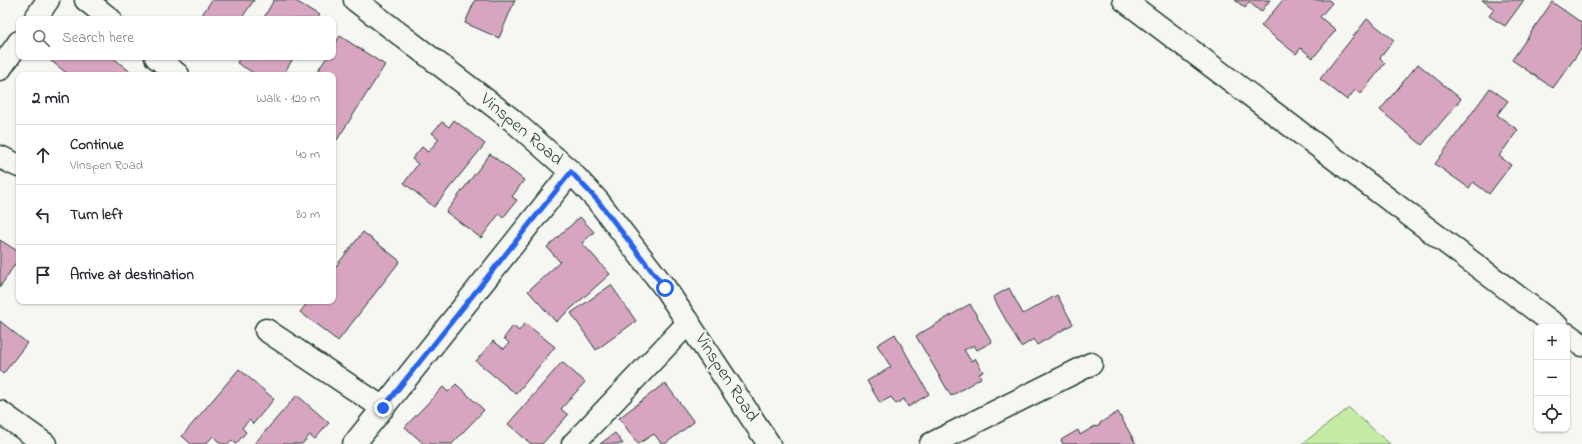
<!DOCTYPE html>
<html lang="en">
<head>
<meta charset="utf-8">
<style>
	:root { --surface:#fff; --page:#f7f7f7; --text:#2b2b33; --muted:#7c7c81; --line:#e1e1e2 }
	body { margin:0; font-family:"Indie Flower",sans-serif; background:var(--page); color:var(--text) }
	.controls { position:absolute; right:12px; bottom:12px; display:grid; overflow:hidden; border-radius:8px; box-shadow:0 1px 3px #0004 }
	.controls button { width:36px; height:36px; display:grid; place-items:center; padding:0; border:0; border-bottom:1px solid var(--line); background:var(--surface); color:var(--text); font:20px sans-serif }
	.stop { position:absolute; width:12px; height:12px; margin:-9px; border:3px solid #2563eb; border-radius:50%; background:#fff }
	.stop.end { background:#2563eb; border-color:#fff; box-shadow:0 1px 4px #0008 }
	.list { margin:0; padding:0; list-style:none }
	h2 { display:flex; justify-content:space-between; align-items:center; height:52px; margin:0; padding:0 16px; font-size:17px }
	h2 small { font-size:13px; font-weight:400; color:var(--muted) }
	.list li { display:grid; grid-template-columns:26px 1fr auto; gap:12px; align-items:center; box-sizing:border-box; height:60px; padding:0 16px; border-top:1px solid var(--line) }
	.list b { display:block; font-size:15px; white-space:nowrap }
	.list p { margin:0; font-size:13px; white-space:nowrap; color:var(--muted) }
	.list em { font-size:13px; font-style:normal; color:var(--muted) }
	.icon { flex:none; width:22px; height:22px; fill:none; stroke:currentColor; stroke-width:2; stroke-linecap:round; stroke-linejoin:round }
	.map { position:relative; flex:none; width:1582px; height:444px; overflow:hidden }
	.search { position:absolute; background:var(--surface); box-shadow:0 1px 3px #0004; left:16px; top:16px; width:320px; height:44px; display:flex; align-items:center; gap:10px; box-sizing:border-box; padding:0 14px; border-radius:8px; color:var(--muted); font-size:15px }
	.panel { position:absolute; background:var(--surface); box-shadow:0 1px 3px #0004; left:16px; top:72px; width:320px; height:232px; border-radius:8px }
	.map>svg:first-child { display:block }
	.green { fill:#c5eba5; stroke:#72946c }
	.building { fill:#d8a5c1; stroke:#1f3d34 }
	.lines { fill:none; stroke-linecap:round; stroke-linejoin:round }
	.minor-casing { stroke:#1f3d34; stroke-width:25 }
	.secondary-casing { stroke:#1f3d34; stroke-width:25 }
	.minor { stroke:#f6f6f2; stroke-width:22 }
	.secondary { stroke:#f6f6f2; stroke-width:22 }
	.route { stroke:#2563eb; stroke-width:5 }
	.labels { text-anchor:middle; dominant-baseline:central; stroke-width:4; stroke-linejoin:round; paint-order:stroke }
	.street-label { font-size:18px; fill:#1f3d34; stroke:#f6f6f2 }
</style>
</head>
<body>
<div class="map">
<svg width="1582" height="444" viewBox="0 0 1582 444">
	<rect width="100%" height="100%" fill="#f6f6f2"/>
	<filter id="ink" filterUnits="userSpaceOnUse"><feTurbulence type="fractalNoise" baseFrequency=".025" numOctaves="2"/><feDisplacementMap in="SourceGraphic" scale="8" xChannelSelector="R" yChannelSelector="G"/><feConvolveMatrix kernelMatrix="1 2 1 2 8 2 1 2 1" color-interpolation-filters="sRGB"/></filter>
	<g filter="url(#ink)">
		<path class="green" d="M1349,408L1390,444H1302Z"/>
		<path class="building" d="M212,0H254L241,19H199Z
			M274,0H294L319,15L316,19H263Z
			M475,0H515L499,38L465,23Z
			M1235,0H1270L1261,12L1249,2L1245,8Z
			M1283,0H1329L1332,3L1320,17L1336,30L1313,58L1301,48L1296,54L1261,26Z
			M1482,0H1524L1505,26L1489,16L1494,9Z
			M1552,2L1582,23V48L1553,88L1512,60Z
			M1367,19L1394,40L1380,58L1385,63L1361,94L1355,90L1347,100L1320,79Z
			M340,36L385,65L337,140L333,138V75H315L327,57H333V47Z
			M52,57H112L132,73L130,75H69L50,60Z
			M240,57H294L283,75H257L237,63Z
			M1418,64L1461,99L1422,145L1380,110Z
			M1490,88L1508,101L1497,115L1518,130L1499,156L1511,165L1489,194L1473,182L1469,188L1435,164Z
			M454,120L485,144L434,207L404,183L418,164L412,159L422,147L428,152L439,139L432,133L442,122L449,127Z
			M490,154L524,180L512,197L517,200L503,218L499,214L481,238L446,212Z
			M580,217L594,232L582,243L610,274L556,322L528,291L560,262L547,247Z
			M363,232L400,261L338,341L300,312L309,301H333V270Z
			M0,240L19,252V258L0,287Z
			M611,285L636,321L596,350L571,313Z
			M1009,288L1023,314L1057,295L1073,324L1037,345L1034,339L1021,347L993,297Z
			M970,304L992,342L977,350L974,345L964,350L971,361L975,358L983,372L979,374L981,378L951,396L916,336Z
			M0,321L27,343L3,374L0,371Z
			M525,323L555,347L516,394L476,361L493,341L504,349L509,343L504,338L513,326L519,331Z
			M895,334L929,394L908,407L904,399L896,404L891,397L880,403L867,381L891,367L877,345Z
			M562,362L585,382L561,409L568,415L542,444H531L508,424Z
			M239,369L274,399L253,424L249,420L242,428L246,432L236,444L232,440L229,444H221L213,436L206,444H191L182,436Z
			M665,383L694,422L665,444H662L654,434L638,444L619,418Z
			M456,384L484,410L452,444H424L405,427L443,387L448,392Z
			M297,395L329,423L315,439L310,435L302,444H254Z
			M1118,412L1136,444H1063L1061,440L1078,430L1080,435L1095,426L1096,427L1100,425V423Z
			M615,433L623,444H600Z"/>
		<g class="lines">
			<defs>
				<path id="minor" d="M86,0L110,19
					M355,0L511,119L571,172L598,201L665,288L769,444
					M1124,0L1558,327
					M156,57L178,75
					M0,157L19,166
					M266,330L383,408
					M1567,334L1582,345
					M0,412L45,444
					M354,444L571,172
					M573,444L689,322
					M931,444L1091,364"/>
				<path id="secondary" d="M35,19L48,0
					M0,69L19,42"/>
			</defs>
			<use href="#minor" class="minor-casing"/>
			<use href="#secondary" class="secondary-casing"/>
			<use href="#minor" class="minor"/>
			<use href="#secondary" class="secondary"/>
		</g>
	</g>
	<g class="lines" filter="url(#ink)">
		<path class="route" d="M383,408L571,172L598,201L665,288"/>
	</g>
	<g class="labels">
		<g class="street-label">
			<text transform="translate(521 130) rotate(40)">Vinspen Road</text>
			<text transform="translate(726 378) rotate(57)">Vinspen Road</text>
		</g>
	</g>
</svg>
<div class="controls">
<button>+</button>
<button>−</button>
<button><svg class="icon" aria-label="locate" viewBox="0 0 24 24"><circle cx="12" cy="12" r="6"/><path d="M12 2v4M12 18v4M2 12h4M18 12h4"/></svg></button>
</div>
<div class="stop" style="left:665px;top:288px"></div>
<div class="stop end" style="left:383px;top:408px"></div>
<div class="search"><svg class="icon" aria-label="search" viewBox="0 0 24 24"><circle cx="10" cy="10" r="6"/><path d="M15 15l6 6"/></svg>Search here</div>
<section class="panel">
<h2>2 min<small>Walk · 120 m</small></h2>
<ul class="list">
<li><svg class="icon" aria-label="ahead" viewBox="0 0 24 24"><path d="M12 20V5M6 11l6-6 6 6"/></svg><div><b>Continue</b><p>Vinspen Road</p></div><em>40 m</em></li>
<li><svg class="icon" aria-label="left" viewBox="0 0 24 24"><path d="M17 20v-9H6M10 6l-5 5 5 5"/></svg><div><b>Turn left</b></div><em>80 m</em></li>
<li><svg class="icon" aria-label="arrive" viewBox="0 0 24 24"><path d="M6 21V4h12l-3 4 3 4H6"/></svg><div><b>Arrive at destination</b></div></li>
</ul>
</section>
</div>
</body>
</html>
